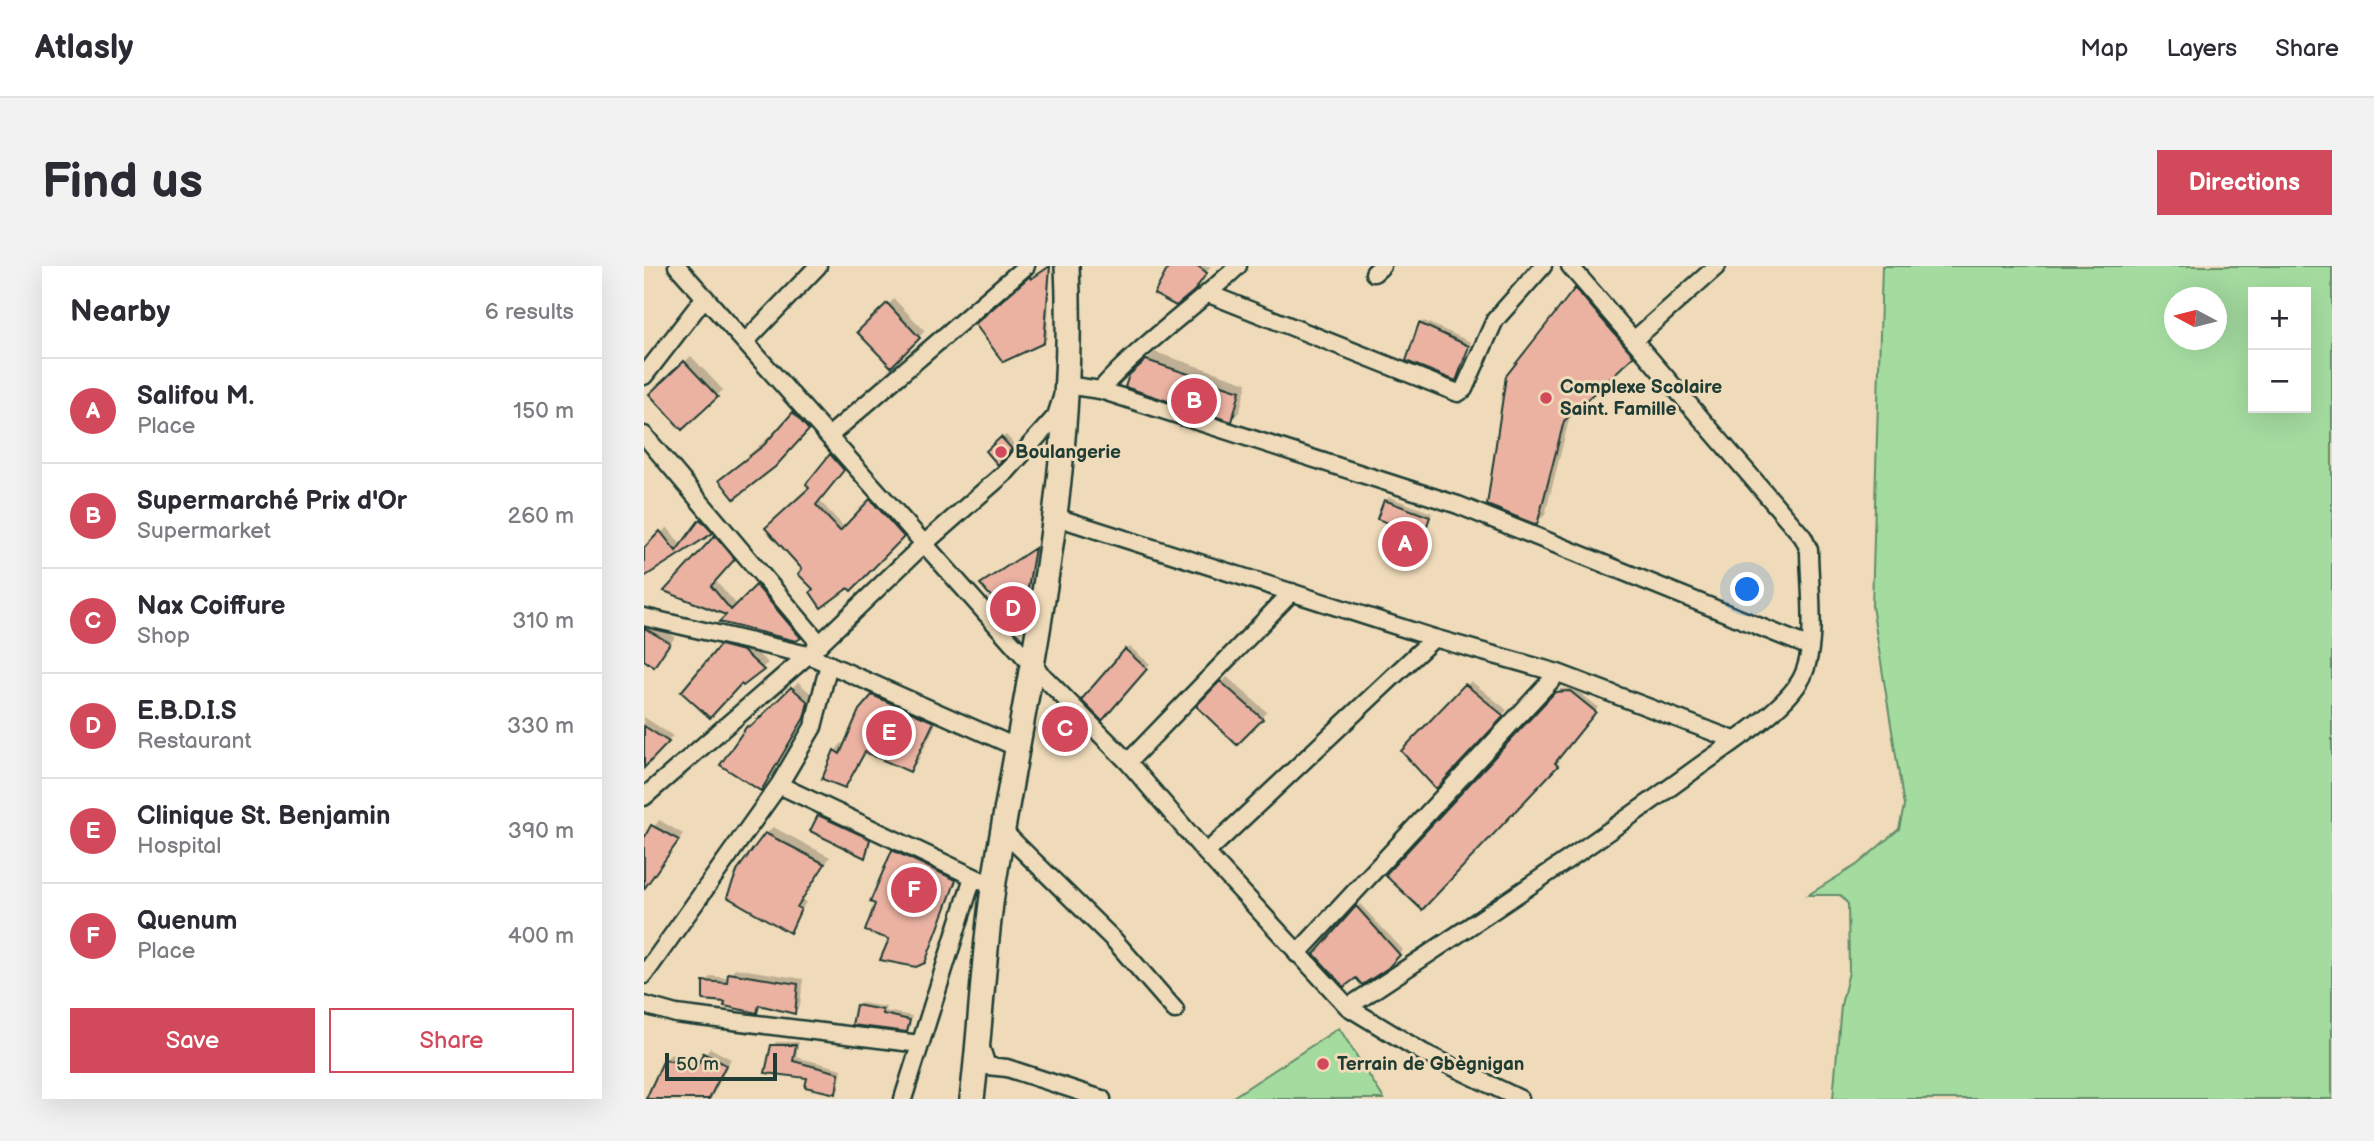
<!DOCTYPE html>
<html lang="en">
<head>
<meta charset="utf-8">
<style>
	:root { --surface:#fff; --page:#f2f2f3; --text:#2b2b33; --muted:#7c7c81; --line:#e1e1e2; --accent:#d1495b }
	body { margin:0; font-family:"Balsamiq Sans",sans-serif; background:var(--page); color:var(--text) }
	.controls { position:absolute; right:21px; top:21px; display:grid; overflow:hidden; border-radius:0px; box-shadow:0 7px 28px #0002 }
	.controls button { width:63px; height:63px; display:grid; place-items:center; padding:0; border:0; border-bottom:2px solid var(--line); background:var(--surface); color:var(--text); font:35px sans-serif }
	.compass { position:absolute; left:1520px; top:21px; width:63px; height:63px; border-radius:50%; background:var(--surface); box-shadow:0 7px 28px #0002; rotate:277deg }
	.scale { position:absolute; left:21px; bottom:18px; width:112px; box-sizing:border-box; padding-left:7px; border:4px solid #1f3d34; border-top:0; font-size:19px; line-height:24px; white-space:nowrap; color:#1f3d34; -webkit-text-stroke:5px #efdbb9; paint-order:stroke }
	.you { position:absolute; left:1104px; top:324px; width:24px; height:24px; margin:-18px; border:5px solid #fff; border-radius:50%; background:#1a73e8; box-shadow:0 0 0 10px #1a73e833 }
	.badge { display:grid; place-items:center; width:46px; height:46px; border-radius:50%; background:var(--accent); color:#fff; font-size:23px; font-weight:700 }
	.pin { position:absolute; translate:-50% -50%; border:4px solid #fff; box-shadow:0 2px 7px #0006 }
	.list { margin:0; padding:0; list-style:none }
	h2 { display:flex; justify-content:space-between; align-items:center; height:91px; margin:0; padding:0 28px; font-size:30px }
	h2 small { font-size:23px; font-weight:400; color:var(--muted) }
	.list li { display:grid; grid-template-columns:46px 1fr auto; gap:21px; align-items:center; box-sizing:border-box; height:105px; padding:0 28px; border-top:2px solid var(--line) }
	.list b { display:block; font-size:26px; white-space:nowrap }
	.list p { margin:0; font-size:23px; white-space:nowrap; color:var(--muted) }
	.list em { font-size:23px; font-style:normal; color:var(--muted) }
	.actions { display:flex; gap:14px; padding:21px 28px }
	.actions a { flex:1; padding:16px 0; border:2px solid var(--accent); border-radius:0px; text-align:center; font-size:24px; color:var(--accent) }
	.actions .main { background:var(--accent); color:#fff }
	.map { position:relative; flex:none; width:1688px; height:833px; overflow:hidden; border-radius:0px }
	header { display:flex; align-items:center; gap:42px; box-sizing:border-box; height:98px; padding:0 35px; background:var(--surface); border-bottom:2px solid var(--line) }
	header strong { font-size:33px }
	nav { display:flex; gap:38px; margin-inline-start:auto; font-size:24px }
	.intro { display:flex; align-items:center; justify-content:space-between; box-sizing:border-box; height:168px; padding:0 42px }
	h1 { margin:0; font-size:49px }
	.button { padding:18px 32px; border-radius:0px; background:var(--accent); color:#fff; font-size:24px; font-weight:700 }
	main { display:flex; gap:42px; padding:0 42px }
	aside { flex:1; background:var(--surface); border-radius:0px; box-shadow:0 7px 28px #0002 }
	.map>svg:first-child { display:block }
	.green { fill:#a4dca0; stroke:#628c6a; stroke-width:2; fill-rule:evenodd }
	.shadow { fill:#0003 }
	.building { fill:#ebb2a2; stroke:#1f3d34; stroke-width:2 }
	.lines { fill:none; stroke-linecap:round; stroke-linejoin:round }
	.street-casing { stroke:#1f3d34; stroke-width:21 }
	.secondary-casing { stroke:#1f3d34; stroke-width:28 }
	.street { stroke:#efdbb9; stroke-width:16 }
	.secondary { stroke:#efdbb9; stroke-width:23 }
	.poi-dot { fill:#d1495b; stroke:#efdbb9; stroke-width:2.5 }
	.labels { text-anchor:middle; dominant-baseline:central; stroke-width:6; stroke-linejoin:round; paint-order:stroke }
	.poi-label { font-size:19px; font-weight:bold; fill:#1f3d34; stroke:#efdbb9; text-anchor:start }
</style>
</head>
<body>
<header>
<strong>Atlasly</strong>
<nav><a>Map</a><a>Layers</a><a>Share</a></nav>
</header>
<div class="intro"><h1>Find us</h1><a class="button">Directions</a></div>
<main>
<aside>
<h2>Nearby<small>6 results</small></h2>
<ul class="list">
<li><span class="badge">A</span><div><b>Salifou M.</b><p>Place</p></div><em>150 m</em></li>
<li><span class="badge">B</span><div><b>Supermarché Prix d'Or</b><p>Supermarket</p></div><em>260 m</em></li>
<li><span class="badge">C</span><div><b>Nax Coiffure</b><p>Shop</p></div><em>310 m</em></li>
<li><span class="badge">D</span><div><b>E.B.D.I.S</b><p>Restaurant</p></div><em>330 m</em></li>
<li><span class="badge">E</span><div><b>Clinique St. Benjamin</b><p>Hospital</p></div><em>390 m</em></li>
<li><span class="badge">F</span><div><b>Quenum</b><p>Place</p></div><em>400 m</em></li>
</ul>
<div class="actions"><a class="main">Save</a><a>Share</a></div>
</aside>
<div class="map">
<svg width="1688" height="833" viewBox="0 0 1688 833">
	<rect width="100%" height="100%" fill="#efdbb9"/>
	<filter id="ink" filterUnits="userSpaceOnUse"><feTurbulence type="fractalNoise" baseFrequency=".0143" numOctaves="2"/><feDisplacementMap in="SourceGraphic" scale="14" xChannelSelector="R" yChannelSelector="G"/><feConvolveMatrix kernelMatrix="1 2 1 2 8 2 1 2 1" color-interpolation-filters="sRGB"/></filter>
	<g filter="url(#ink)">
		<path class="green" d="M1238,0H1688V833H1189L1197,739L1205,706L1204,638L1196,629H1164L1214,598L1255,563L1260,540L1228,340ZM1609,26H1662V142H1609ZM1531,32H1573V74H1531Z
			M695,762L740,833H586Z"/>
		<path class="shadow" d="M407,0L403,72L399,76L337,54L390,8L392,11Z
			M531,0H567L554,19Z
			M940,15L997,81L927,146L901,249L892,257L864,110Z
			M250,33L281,65L247,98L216,66Z
			M780,55L827,76L812,113L776,58Z
			M511,86L603,117L596,145L588,154L486,110Z
			M47,90L79,124L38,162L7,128Z
			M156,142L169,157L130,199L78,214Z
			M362,169L371,179L354,196L344,185Z
			M191,185L204,199L175,234L201,262L231,230L263,266L207,322L171,323L161,304L167,222L164,218Z
			M745,231L788,247L766,302L755,259L741,235Z
			M63,248L73,260L68,266L0,309V285L23,261L38,280Z
			M77,266L94,287L71,314L94,340L118,315L161,366L156,371L152,374L23,324Z
			M395,278L382,356L376,361L339,318Z
			M0,352L31,371L10,399L0,392Z
			M83,374L105,379L124,397L99,417L77,381Z
			M486,381L506,398L462,449L440,434Z
			M583,411L623,446L593,476L555,440Z
			M827,415L863,444L792,521L760,485Z
			M154,416L170,430L166,444L117,523L105,461L111,455L113,457Z
			M237,422L296,449L273,497L265,504L223,485L201,520L180,512L191,485L198,477L202,479L229,430Z
			M930,422L954,441L914,493L916,495L778,641L744,608L916,423Z
			M0,451L29,470L2,497L0,495Z
			M179,546L228,570L224,587L221,590L176,550Z
			M15,554L39,568L0,619V576Z
			M129,561L186,591L158,634L162,636L146,665L122,568Z
			M253,581L314,610L280,696L247,672L249,585Z
			M716,638L759,684L743,701L713,710L672,688Z
			M91,702L159,713L156,740L150,746L120,738L113,745L83,734L61,716L67,710L85,712Z
			M217,737L242,741L241,745L268,750L266,760L263,764L214,740Z
			M132,776H155L152,791L198,803L195,823L191,827L165,811L129,780Z
			M66,782L87,793L67,833H4L21,794L27,788L56,797Z"/>
		<path class="building" d="M406,0L400,77L359,96L331,58L386,10L387,13Z
			M525,0H554L563,7L550,25L532,40L510,28Z
			M931,22L990,90L920,155L893,259L843,239L862,110Z
			M243,37L276,72L247,101L213,66Z
			M775,57L825,80L812,115L762,95Z
			M502,94L596,125L588,156L481,121L485,109Z
			M40,95L74,131L38,164L5,128Z
			M149,146L165,164L131,201L90,233L75,214L120,179Z
			M357,171L368,183L354,199L342,185Z
			M186,188L200,204L172,239L196,265L226,233L260,271L207,325L204,322L177,342L166,326L169,323L154,308L158,303L121,262L165,222L162,218Z
			M740,234L786,251L767,304L741,295L753,260L733,253Z
			M56,253L69,267L0,311V282L16,265L32,285Z
			M71,269L91,293L67,320L87,344L112,319L157,372L152,375L75,356L82,349L20,325Z
			M391,282L384,322L376,364L336,318Z
			M0,362L26,377L10,401L0,394Z
			M76,379L99,385L120,404L99,420L97,418L66,452L37,426Z
			M481,383L503,403L458,455L437,434Z
			M576,415L619,453L593,479L552,440Z
			M821,418L860,450L792,523L757,485Z
			M147,421L164,436L160,452L117,525L76,499L103,460L106,461Z
			M926,425L952,446L911,497L914,500L778,644L741,609L911,426Z
			M228,429L290,456L266,506L221,486L201,522L178,513L190,484L196,488L215,444Z
			M0,460L25,476L0,502Z
			M174,549L226,573L221,592L166,565Z
			M7,559L35,574L0,623V572Z
			M121,567L181,598L153,641L157,643L146,667L83,631L94,603Z
			M248,584L312,614L281,697L272,701L236,694L245,673L221,665L231,638L226,636Z
			M712,640L756,689L744,702L718,719L712,712L700,721L670,688Z
			M84,707L154,718L151,748L115,739L113,747L80,740L81,736L59,734V715L83,717Z
			M212,739L239,744V748L266,754L263,766L208,759Z
			M127,779H152L149,795L195,807L192,828L161,821L163,812L121,807Z
			M59,787L82,799L65,833H2L20,793L52,803Z"/>
		<g class="lines">
			<defs>
				<path id="street" d="M33,0L388,399L484,496L562,587L704,741L780,787L876,833
					M730,7L738,0
					M565,28L814,127L820,123L851,54L899,0
					M991,73L1073,0
					M101,76L174,0
					M0,110L61,31
					M456,124C498,77 549,43 594,0
					M0,169L176,378
					M185,170L382,0
					M409,250L790,372L914,407L1090,474
					M0,351L164,389L0,531
					M185,398L169,461L135,519L349,620
					M374,482L164,389L281,277L363,205L412,150L422,119L456,124L814,239L1166,381
					M484,496L648,326
					M359,565L470,674L531,744
					M562,587L790,372
					M653,688L914,407
					M0,709L135,519
					M0,739L32,748L276,778
					M704,741C820,665 934,589 1046,507C1077,484 1137,447 1156,415C1175,384 1165,320 1165,284L1159,271L926,0
					M336,779L343,800L363,802L458,833
					M259,833L329,611"/>
				<path id="secondary" d="M328,833C337,761 339,688 350,616C383,413 433,207 423,0"/>
			</defs>
			<use href="#street" class="street-casing"/>
			<use href="#secondary" class="secondary-casing"/>
			<use href="#street" class="street"/>
			<use href="#secondary" class="secondary"/>
		</g>
	</g>
	<g class="poi-dot">
		<circle cx="902" cy="132" r="7"/>
		<circle cx="357" cy="186" r="7"/>
		<circle cx="679" cy="798" r="7"/>
	</g>
	<g class="labels">
		<g class="poi-label">
			<text x="916" y="121">Complexe Scolaire<tspan x="916" dy="22">Saint. Famille</tspan></text>
			<text x="371" y="186">Boulangerie</text>
			<text x="693" y="798">Terrain de Gbègnigan</text>
		</g>
	</g>
</svg>
<div class="controls">
<button>+</button>
<button>−</button>
</div>
<svg class="compass" viewBox="-18 -18 36 36"><path d="M0-13l5 13h-10z" fill="#e53935"/><path d="M0 13l5-13h-10z" fill="#7c7c81"/></svg>
<div class="scale">50 m</div>
<div class="you"></div>
<div class="pin badge" style="left:761px;top:278px">A</div>
<div class="pin badge" style="left:550px;top:135px">B</div>
<div class="pin badge" style="left:421px;top:463px">C</div>
<div class="pin badge" style="left:369px;top:343px">D</div>
<div class="pin badge" style="left:245px;top:467px">E</div>
<div class="pin badge" style="left:270px;top:624px">F</div>
</div>
</main>
</body>
</html>
